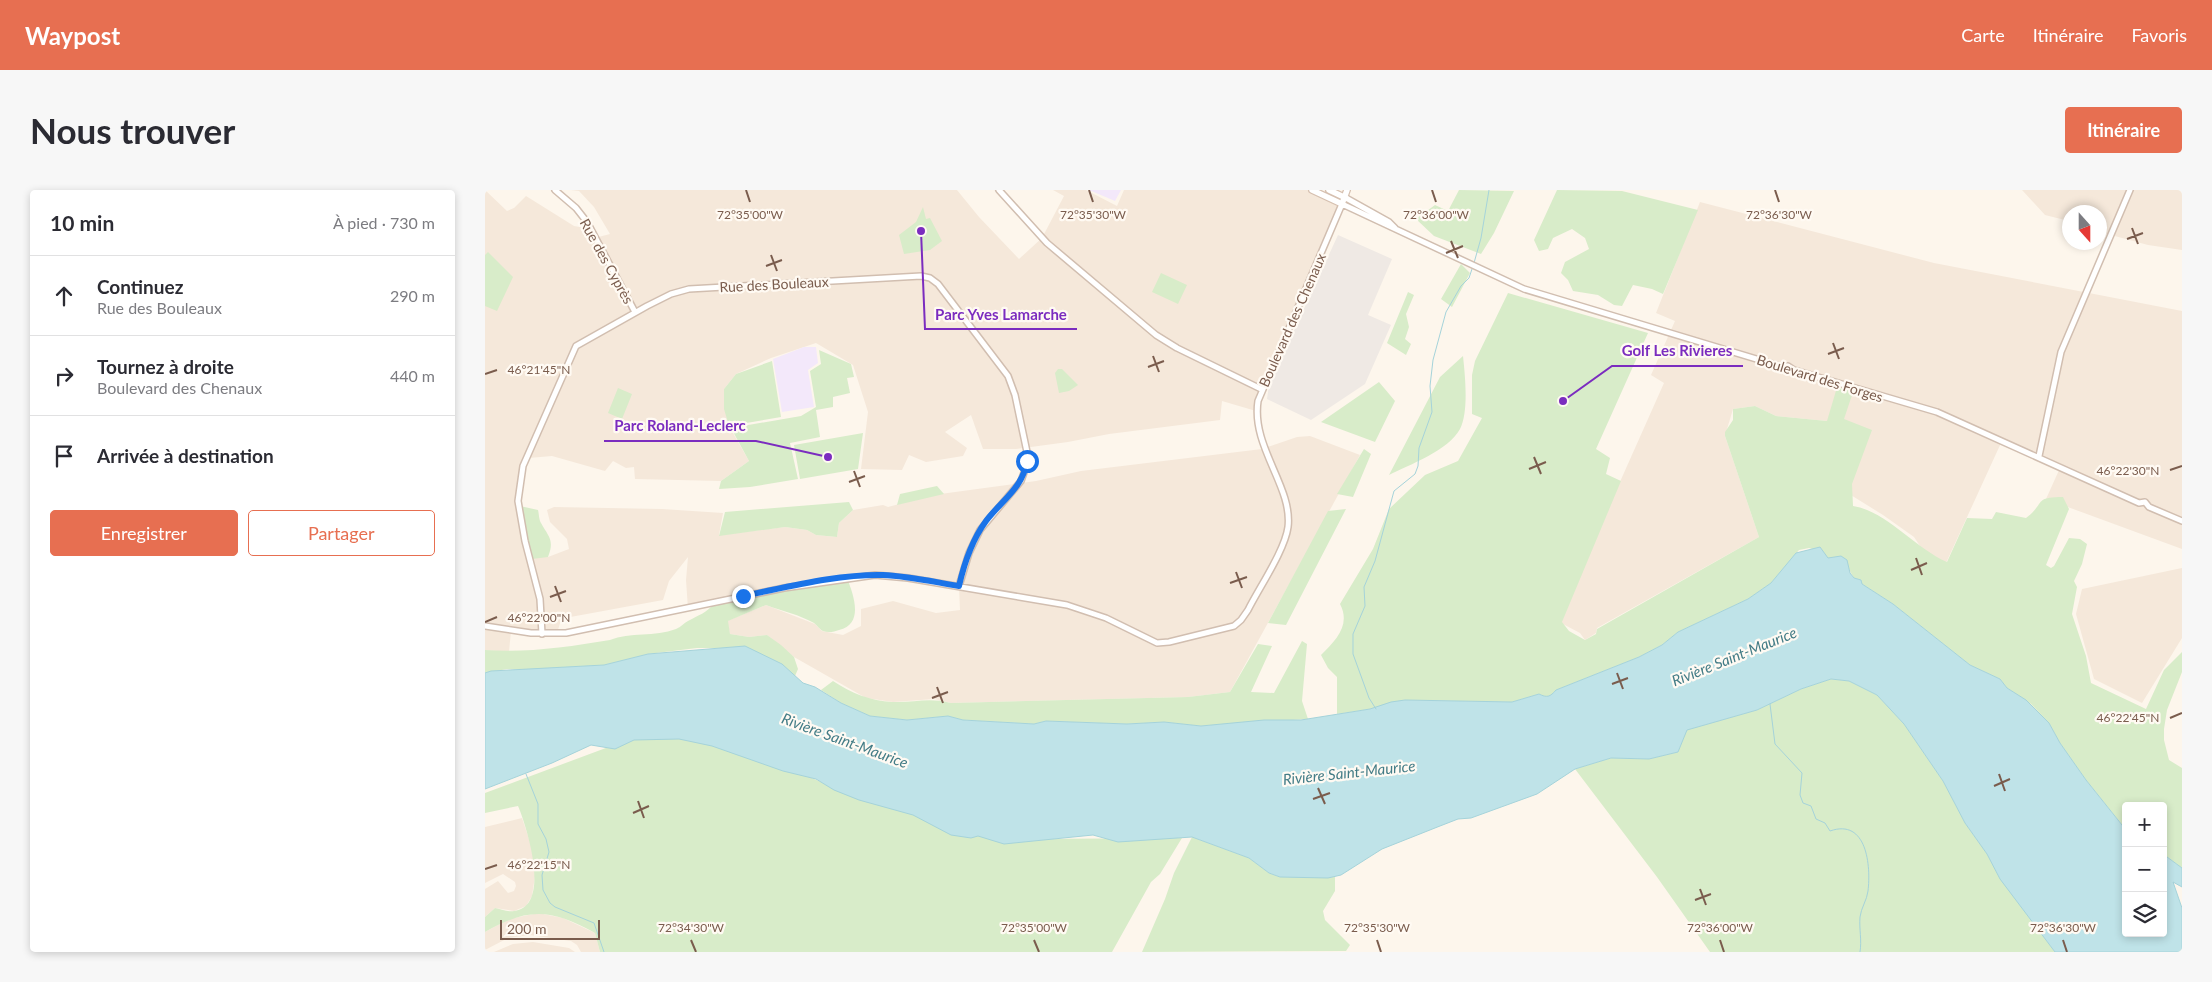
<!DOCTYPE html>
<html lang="fr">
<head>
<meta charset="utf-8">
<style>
	:root { --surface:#fff; --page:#f7f7f7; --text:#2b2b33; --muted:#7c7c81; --line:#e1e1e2; --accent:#e76f51 }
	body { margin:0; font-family:Lato,sans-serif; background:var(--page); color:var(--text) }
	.controls { position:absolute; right:15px; bottom:15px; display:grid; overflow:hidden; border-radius:5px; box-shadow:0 2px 8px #0003 }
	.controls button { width:45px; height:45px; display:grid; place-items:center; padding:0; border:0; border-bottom:1px solid var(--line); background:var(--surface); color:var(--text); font:25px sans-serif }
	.compass { position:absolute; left:1577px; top:15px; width:45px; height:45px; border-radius:50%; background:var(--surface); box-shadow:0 2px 8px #0003; rotate:159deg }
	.scale { position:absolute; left:15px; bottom:12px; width:100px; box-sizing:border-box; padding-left:5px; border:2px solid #7a5c4d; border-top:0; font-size:14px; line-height:18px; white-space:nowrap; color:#7a5c4d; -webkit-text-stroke:4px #fffaf3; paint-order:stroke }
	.stop { position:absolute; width:15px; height:15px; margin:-11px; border:4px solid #1a73e8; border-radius:50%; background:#fff }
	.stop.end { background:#1a73e8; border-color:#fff; box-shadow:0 1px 5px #0008 }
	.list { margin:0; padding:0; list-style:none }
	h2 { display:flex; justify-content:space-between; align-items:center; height:65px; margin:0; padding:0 20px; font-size:21px }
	h2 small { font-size:16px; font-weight:400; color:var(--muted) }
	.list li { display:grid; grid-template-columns:32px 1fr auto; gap:15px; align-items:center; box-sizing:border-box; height:80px; padding:0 20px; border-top:1px solid var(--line) }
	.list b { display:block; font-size:19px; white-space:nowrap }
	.list p { margin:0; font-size:16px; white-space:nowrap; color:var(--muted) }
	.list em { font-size:16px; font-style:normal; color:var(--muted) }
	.actions { display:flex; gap:10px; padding:15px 20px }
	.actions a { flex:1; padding:11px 0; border:1px solid var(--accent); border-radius:5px; text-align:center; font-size:18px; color:var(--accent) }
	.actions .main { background:var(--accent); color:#fff }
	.icon { flex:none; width:28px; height:28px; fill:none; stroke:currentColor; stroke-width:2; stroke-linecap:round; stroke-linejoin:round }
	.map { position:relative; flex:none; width:1697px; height:762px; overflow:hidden; border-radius:5px }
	header { display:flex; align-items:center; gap:30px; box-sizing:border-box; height:70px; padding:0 25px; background:var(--accent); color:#fff }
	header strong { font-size:24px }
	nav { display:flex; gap:28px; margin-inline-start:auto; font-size:18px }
	.intro { display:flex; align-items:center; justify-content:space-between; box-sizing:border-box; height:120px; padding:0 30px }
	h1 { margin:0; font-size:35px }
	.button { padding:12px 22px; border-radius:5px; background:var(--accent); color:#fff; font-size:18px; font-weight:700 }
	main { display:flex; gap:30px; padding:0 30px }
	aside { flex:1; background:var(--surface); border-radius:5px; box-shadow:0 2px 8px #0003 }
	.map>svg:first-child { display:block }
	.residential { fill:#f5e8da }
	.industrial { fill:#efe9e4 }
	.education { fill:#f3e8fa }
	.green { fill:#d8ecc9 }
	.water { fill:#bfe3e8; stroke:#a5d3da }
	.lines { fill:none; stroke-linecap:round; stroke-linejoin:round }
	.stream { stroke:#a5d3da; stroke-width:1 }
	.tertiary-casing { stroke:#d1beb0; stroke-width:8 }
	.secondary-casing { stroke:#d6c0b0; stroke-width:8 }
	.tertiary { stroke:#fff; stroke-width:5 }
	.secondary { stroke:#fff; stroke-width:5.5 }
	.route { stroke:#1a73e8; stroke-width:6 }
	.ticks { fill:none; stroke:#7a5c4d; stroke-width:2 }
	.labels { text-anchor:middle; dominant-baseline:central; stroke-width:4.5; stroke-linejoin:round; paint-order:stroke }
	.street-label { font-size:14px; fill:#7a5c4d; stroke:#fffaf3 }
	.water-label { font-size:15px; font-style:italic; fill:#437c86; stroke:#fffaf3 }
	.ticks-label { font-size:12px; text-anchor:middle; fill:#7a5c4d; stroke:#fffaf3; stroke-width:4.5; stroke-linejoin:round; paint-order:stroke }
	.leader { fill:none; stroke:#7b2cbf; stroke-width:2 }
	.callout-dot { fill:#7b2cbf; stroke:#fffaf3; stroke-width:2 }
	.callout-label { font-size:15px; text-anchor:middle; font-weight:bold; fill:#7b2cbf; stroke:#fffaf3; stroke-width:4.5; stroke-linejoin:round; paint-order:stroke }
</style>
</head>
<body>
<header>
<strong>Waypost</strong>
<nav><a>Carte</a><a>Itinéraire</a><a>Favoris</a></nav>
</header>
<div class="intro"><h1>Nous trouver</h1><a class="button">Itinéraire</a></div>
<main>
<aside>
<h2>10 min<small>À pied · 730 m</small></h2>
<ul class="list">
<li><svg class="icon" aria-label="ahead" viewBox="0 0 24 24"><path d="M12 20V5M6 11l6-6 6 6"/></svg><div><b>Continuez</b><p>Rue des Bouleaux</p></div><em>290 m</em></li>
<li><svg class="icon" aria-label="right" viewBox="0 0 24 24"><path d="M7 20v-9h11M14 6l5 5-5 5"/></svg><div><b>Tournez à droite</b><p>Boulevard des Chenaux</p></div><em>440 m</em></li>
<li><svg class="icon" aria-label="arrive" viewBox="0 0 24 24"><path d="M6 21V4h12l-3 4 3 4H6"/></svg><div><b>Arrivée à destination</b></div></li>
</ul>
<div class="actions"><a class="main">Enregistrer</a><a>Partager</a></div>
</aside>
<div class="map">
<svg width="1697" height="762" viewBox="0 0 1697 762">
	<rect width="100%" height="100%" fill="#fdf6ec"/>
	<path class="residential" d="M0,0L22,21L29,18L41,6L89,36L100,38L106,49L125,44L109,17L94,1L86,0H472L494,27L534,69L557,48L579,6L568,0H601L632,16L639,0H822L856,18L775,197L771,221L737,211L735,230L624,244L583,252L531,259H498L486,225L460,242L482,258L478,266L441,272L424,265L417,280L376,279L383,222L368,175L331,153L286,168L251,184L239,199L244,236L264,271L236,291L150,289L149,277L141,278L128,271L120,281L67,266L44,268L35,295V316L63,367L84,359L82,349L65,332L62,320L69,317L177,319L238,323L234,345L300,337L322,340L331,345L352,347L354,333L368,320L398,315L403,317L448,305L551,291L596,281L777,259L812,247L825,246L875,265L745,502L703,507L466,513L449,509L408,512L381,508L309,467L282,445L264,447L245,444L242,431L281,415L330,434L337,441L358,445L376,436V419L408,411L451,423L475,420L474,396L412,386L362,388L203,419L201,390L203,367L184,391L178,410L80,428L76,430L72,443L26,441L24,462L0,460Z
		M1537,0H1697V60L1663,55L1615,42L1614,22H1584V31L1560,25Z
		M1215,12L1449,73L1697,121V359L1561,309L1575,278L1516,253L1461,373L1437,359L1429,347L1398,325L1361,302L1342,231L1291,226L1270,216L1248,219L1240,246L1274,347L1112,438L1111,443L1100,450L1095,443L1076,433L1118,330L1179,193L1166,185L1190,131L1171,123Z
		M1697,378V448L1657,513L1609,489L1591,424L1597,399Z
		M37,628L48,661L50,686L47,706L41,716L29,721L10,718L0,727V699L13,691L23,703L29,701L31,696L30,692L18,684L0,693V637Z
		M53,723L78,728L110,743L115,762H96L92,755L86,751L45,745L23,748L0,760V742L24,729Z
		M48,752L84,758L90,762H9L28,754Z"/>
	<path class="industrial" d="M853,45L907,69L883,125L906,135L880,194L826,230L782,209L784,195Z"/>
	<path class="education" d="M604,0H636L630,11Z
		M319,157H331L333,173L323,180L329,217L297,222L288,169Z"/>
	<path class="green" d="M974,0L1029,1L1009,43L996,64L949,46L931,29L950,15L963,21Z
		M1072,0L1137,1L1213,20L1178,104L1167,99L1148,95L1137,116L1129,115L1113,105L1088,101L1083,90L1076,83L1080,72L1104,59L1100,48L1087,39L1068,48L1063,59L1054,61L1049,50Z
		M438,17L441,29L445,28L457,51L445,60L419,64L414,45L431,32Z
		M3,62L28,87L12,121L0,116V65Z
		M976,74L985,83L967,117L956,109Z
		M676,83L702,95L693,114L667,102Z
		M923,102L929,105L921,124L924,137L920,149L926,154L921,165L902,153Z
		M1023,103L1163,143L1111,259L1125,268L1121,284L1136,291L1077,432L1084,441L1100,450L1111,444L1112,439L1274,347L1240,246V242L1248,230V219L1270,216L1291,226L1342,231L1353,194L1369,199L1359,229L1387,240L1367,294L1368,316C1401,321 1430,358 1462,372L1482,328L1507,329L1511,322L1541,328C1561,313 1548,307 1578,307L1584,319L1561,375L1566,378L1569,376L1584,348L1595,349L1602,354L1597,374L1589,391L1592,397L1587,424L1601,466L1606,493L1661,519L1679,480L1697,462V482L1682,520L1679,539V550L1684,570L1697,578V678L1678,664V616H1641V640L1601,590L1575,553L1564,533L1546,514L1522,498L1515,489L1485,475L1408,414L1377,394L1376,390L1369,388C1364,381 1363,374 1356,366L1343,369L1337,362L1324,358L1314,360L1286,393L1263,409L1193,442L1177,455L1154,467L1071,500C1065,507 1062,508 1054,504L1027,512L920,510L885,519L852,524V487L843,478L836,465C851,450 866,435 855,414L888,359L904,319L940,285L973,271L997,228L987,224V185L990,171Z
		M334,160L366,174L369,187L362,188L365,203L348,207V217L331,220L335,247L305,253L313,289L265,297L234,299L236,291L264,271L246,238L316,226L331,217L325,181L336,174Z
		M978,166C980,185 984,222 975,239C964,260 924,275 904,285L955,187Z
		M287,171L296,227L244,236L239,219V199L251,184Z
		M573,179H577L593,195L584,201L574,203L570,183Z
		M894,192L910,211L890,252L836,232Z
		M133,198L147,204L137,229L123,223Z
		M378,243L373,279L315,289L309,255Z
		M879,259L886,264L868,307L852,304Z
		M452,296L459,304L412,315L415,304Z
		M364,312L368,320L354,333L352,347L331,345L322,340L300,337L234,346L240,322Z
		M35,316L53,320C54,324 54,330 56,333C63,346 70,350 63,367L47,369Z
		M861,319L801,435L783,433L843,321Z
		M362,388C369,406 379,434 354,440C349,442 343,443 338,441C335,440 332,435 329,433C315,425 297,421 281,415L243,431L245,444L264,447L282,445L296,455L309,467L313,479L310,486L297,474L233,458H212L163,464L119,475L43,480L22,479L0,483V460C42,463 83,457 125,450C145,442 170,447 191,439C196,437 199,433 203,431C214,425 221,423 229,414Z
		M817,451L822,454L817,511L823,529L716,536L679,532L642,534L561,531L549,534L478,530L463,526L422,530L385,526L356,513L336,500L348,491C366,503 386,511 407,512C429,513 443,507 466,513L703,507L745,502L773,454L787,456L766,502L789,503Z
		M1346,489L1364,491L1392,505L1419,534L1458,591L1480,633L1502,664L1515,688L1570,762H1225L1172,687L1090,579L1126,568L1164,569L1193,562L1201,540L1272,520L1316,499Z
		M200,546L322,586L362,603L544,649L697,648L675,684L666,692L627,762H115L110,743C66,719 44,717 0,742V727L10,718C15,719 23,722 29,721C67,717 42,637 33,616L0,623V603L145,549Z
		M707,647L764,668L784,683L795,687H850V701L838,721L840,730L865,755L861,761L657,762L680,709L689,683Z"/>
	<path class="water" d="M1335,357L1343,368L1356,366L1362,370L1365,383L1369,388L1376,390L1377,394L1408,414L1485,475L1515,489L1522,498L1541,510L1564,533L1575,553L1601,590L1641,640V743H1678V664L1697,678V697L1688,692L1697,718V762H1570L1515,689L1502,664L1480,633L1458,591L1419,534L1392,505L1364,491L1346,489L1316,499L1272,520L1202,540L1193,562L1164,569L1126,568L1090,579L1052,604L986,628L973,629L955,636L897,659L856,685L843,688L795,687L784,683L764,668L707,647L633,652L608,645L519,654L493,646L486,648L466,645L428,625L374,610L349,600L331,589L298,581L227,556L194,549L149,550L130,559L106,555L67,573L0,599V483L6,481L119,475L163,464L260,456L297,474L318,493L330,497L356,513L385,526L422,530L463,526L478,530L549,534L561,531L642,534L679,532L716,536L779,530H816L885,519L906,512L920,510L1027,512L1054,504C1062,508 1065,507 1071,500L1154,467L1177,455L1193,442L1263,409L1286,393L1311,363Z"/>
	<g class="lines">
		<path class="stream" d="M989,73L996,48L1004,0
			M1285,514L1290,554L1317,583L1315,605L1318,613L1326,616L1331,629L1340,633L1345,641C1382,628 1386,676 1383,701C1382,710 1376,718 1375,727C1374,739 1377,750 1375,762
			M891,519L884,508L868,464V444L880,416L879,397L890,371L909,301L930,284L933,276L934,258L947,222L945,196L948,170L961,122L976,96L984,88L988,76
			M41,584L53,614V634L61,649L64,662L57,685L58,700L65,713L70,717L109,733L119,762"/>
		<defs>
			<path id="tertiary" d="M70,0L91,18L102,32L150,122
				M514,0L562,53L671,145L692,158L776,199
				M861,8L904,32L910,38
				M1554,266L1576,162L1645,0
				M0,436L46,443H81L299,398L390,385L423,388L582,415L621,428L672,453L684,452L749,436L756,430L763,420C774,398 800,360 803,337C808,297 766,257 773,211L857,14L1039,99L1298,177L1303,176L1309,180L1452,222L1654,313L1660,312L1664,317L1697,331
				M57,444L55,409L40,351L33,311L38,276L91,156L162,116L186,104L204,99L436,86L445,88L453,94L523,186L530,205L542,262L541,277L536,291L495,340L484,363L474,396"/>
			<path id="secondary" d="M827,0L857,14L862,0
				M844,0L861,8"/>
		</defs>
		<use href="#tertiary" class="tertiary-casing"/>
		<use href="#secondary" class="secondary-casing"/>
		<use href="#tertiary" class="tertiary"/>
		<use href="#secondary" class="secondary"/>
	</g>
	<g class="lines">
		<path class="route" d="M258,406C303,397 352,384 398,385C423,386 449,392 474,396C479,374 487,350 501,331C516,311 538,298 542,271"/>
	</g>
	<path class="ticks" d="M261,0L265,12M604,0L608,12M947,0L951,12M1290,0L1294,12M1647,38L1653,54M1642,49L1658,43M966,51L973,68M961,63L978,56M286,65L292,81M281,76L297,70M1348,153L1354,169M1343,164L1359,158M668,166L674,182M663,177L679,171M0,184L12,180M1049,267L1056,284M1044,279L1061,272M1685,280L1697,276M369,281L375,297M364,292L380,286M1431,368L1437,385M1426,380L1442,373M751,382L757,398M745,393L762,387M70,396L76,412M65,407L81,401M0,432L12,427M1132,483L1138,499M1127,494L1143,488M452,497L458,513M447,508L463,502M1685,528L1697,523M1514,584L1520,601M1509,596L1525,589M833,598L840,614M828,609L845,603M153,611L159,628M148,623L164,616M0,679L12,675M1215,699L1221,715M1210,710L1226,704M206,750L211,762M549,750L554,762M892,750L896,762M1235,750L1239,762M1578,750L1582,762"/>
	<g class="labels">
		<g class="street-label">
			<text transform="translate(122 71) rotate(61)">Rue des Cyprès</text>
			<text transform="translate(289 94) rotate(-3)">Rue des Bouleaux</text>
			<text transform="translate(807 130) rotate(-66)">Boulevard des Chenaux</text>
			<text transform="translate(1335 188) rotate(17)">Boulevard des Forges</text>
		</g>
		<g class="water-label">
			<text transform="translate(1249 466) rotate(-22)">Rivière Saint-Maurice</text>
			<text transform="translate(360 550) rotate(20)">Rivière Saint-Maurice</text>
			<text transform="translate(864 582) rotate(-6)">Rivière Saint-Maurice</text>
		</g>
	</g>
	<g class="ticks-label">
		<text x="265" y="29">72°35'00"W</text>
		<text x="608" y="29">72°35'30"W</text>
		<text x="951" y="29">72°36'00"W</text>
		<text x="1294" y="29">72°36'30"W</text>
		<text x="54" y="184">46°21'45"N</text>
		<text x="1643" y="285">46°22'30"N</text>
		<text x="54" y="432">46°22'00"N</text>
		<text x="1643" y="532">46°22'45"N</text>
		<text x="54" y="679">46°22'15"N</text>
		<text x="206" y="742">72°34'30"W</text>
		<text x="549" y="742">72°35'00"W</text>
		<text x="892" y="742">72°35'30"W</text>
		<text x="1235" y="742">72°36'00"W</text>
		<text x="1578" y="742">72°36'30"W</text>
	</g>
	<path class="leader" d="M436 41L440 139H592M1078 211L1127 176H1258M343 267L271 251H119"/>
	<g class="callout-dot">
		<circle cx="436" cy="41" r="5"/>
		<circle cx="1078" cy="211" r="5"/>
		<circle cx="343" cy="267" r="5"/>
	</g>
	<g class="callout-label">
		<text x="516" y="130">Parc Yves Lamarche</text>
		<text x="1192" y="166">Golf Les Rivieres</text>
		<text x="195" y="241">Parc Roland-Leclerc</text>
	</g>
</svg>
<div class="controls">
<button>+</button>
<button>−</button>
<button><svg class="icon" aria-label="layers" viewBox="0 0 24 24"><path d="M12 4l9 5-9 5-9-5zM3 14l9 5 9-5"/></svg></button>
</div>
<svg class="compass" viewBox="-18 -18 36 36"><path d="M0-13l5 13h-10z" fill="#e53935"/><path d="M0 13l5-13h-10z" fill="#7c7c81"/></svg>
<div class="scale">200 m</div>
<div class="stop" style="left:542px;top:271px"></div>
<div class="stop end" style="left:258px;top:406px"></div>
</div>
</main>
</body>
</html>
